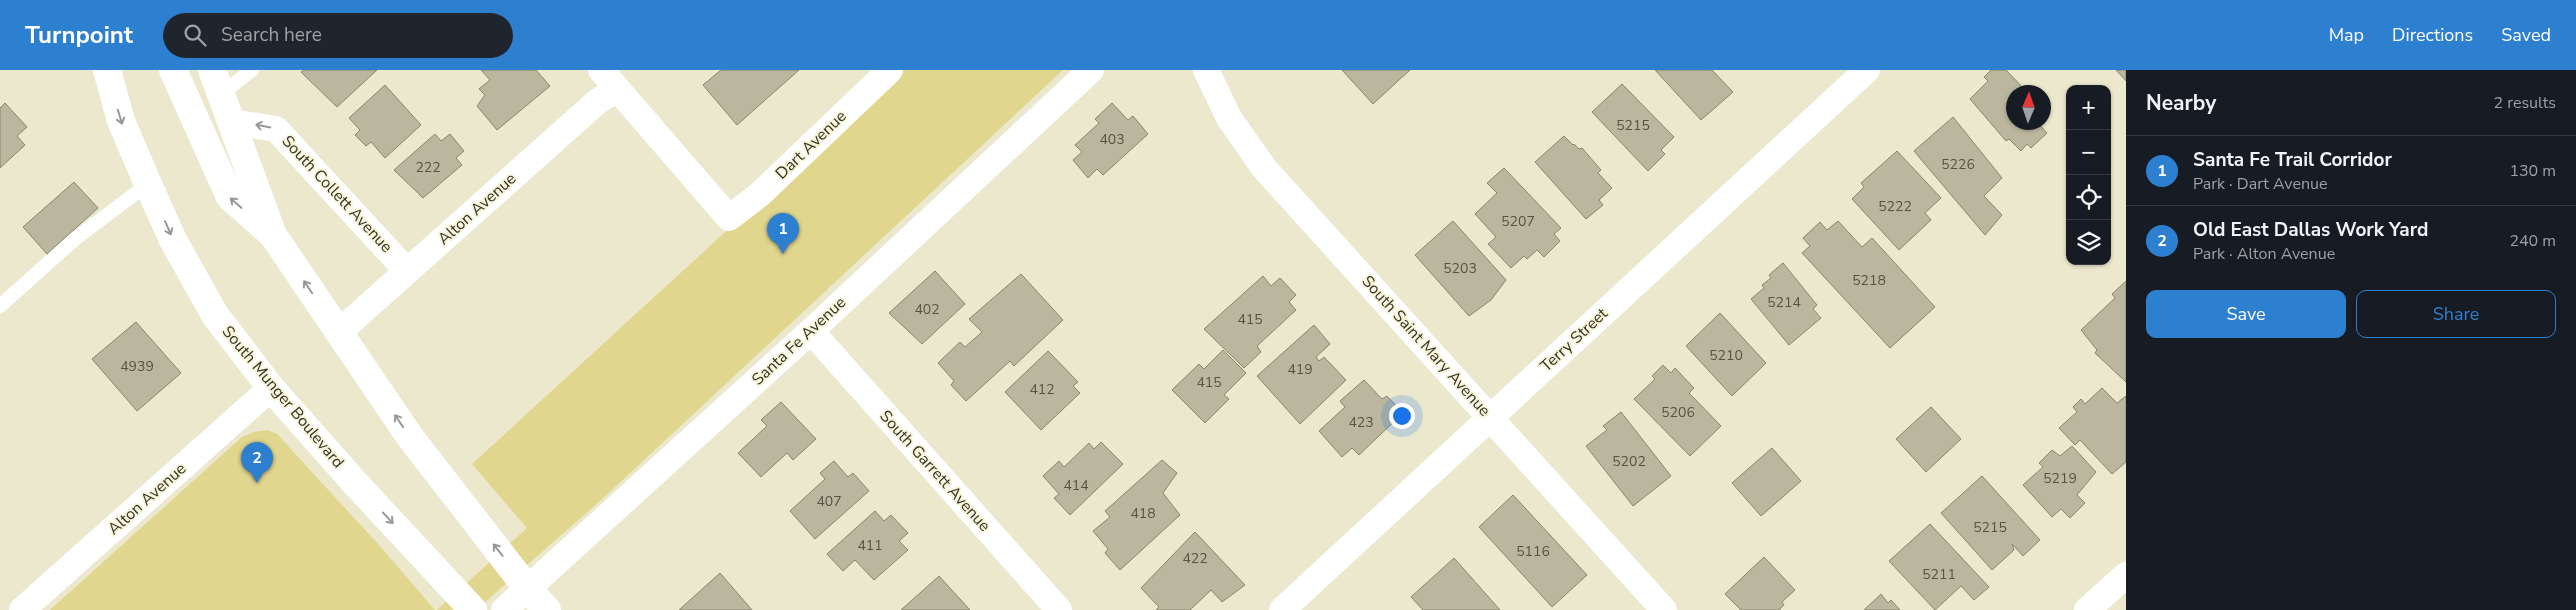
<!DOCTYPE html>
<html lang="en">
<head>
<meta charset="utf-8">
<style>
	:root { --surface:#171b24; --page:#20242c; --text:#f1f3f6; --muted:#9ea1a6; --line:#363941; --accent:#2d80cf }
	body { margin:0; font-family:"Nunito Sans",sans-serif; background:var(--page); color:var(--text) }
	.controls { position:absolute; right:15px; top:15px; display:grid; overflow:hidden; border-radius:10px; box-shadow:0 1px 4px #0004 }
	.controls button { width:45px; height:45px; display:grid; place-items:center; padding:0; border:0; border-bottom:1px solid var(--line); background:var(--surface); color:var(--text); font:25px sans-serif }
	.compass { position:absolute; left:2006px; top:15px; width:45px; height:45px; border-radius:50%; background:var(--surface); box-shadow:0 1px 4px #0004; rotate:2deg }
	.you { position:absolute; left:1401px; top:345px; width:18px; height:18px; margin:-12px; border:4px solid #fff; border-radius:50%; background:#1a73e8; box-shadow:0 0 0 8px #1a73e833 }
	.badge { display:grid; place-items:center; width:32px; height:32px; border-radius:50%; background:var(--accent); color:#fff; font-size:16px; font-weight:700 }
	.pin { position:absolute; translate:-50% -41px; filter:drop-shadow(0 1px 2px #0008) }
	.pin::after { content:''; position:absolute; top:26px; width:18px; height:15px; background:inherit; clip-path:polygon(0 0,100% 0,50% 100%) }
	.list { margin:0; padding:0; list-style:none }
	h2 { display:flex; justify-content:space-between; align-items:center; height:65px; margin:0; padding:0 20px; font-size:21px }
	h2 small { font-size:16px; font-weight:400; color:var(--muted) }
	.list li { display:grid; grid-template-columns:32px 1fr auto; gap:15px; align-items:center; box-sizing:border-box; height:70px; padding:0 20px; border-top:1px solid var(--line) }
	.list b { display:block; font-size:19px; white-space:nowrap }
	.list p { margin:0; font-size:16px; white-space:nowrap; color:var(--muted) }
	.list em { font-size:16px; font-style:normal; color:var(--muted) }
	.actions { display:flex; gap:10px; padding:15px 20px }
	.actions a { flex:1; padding:11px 0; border:1px solid var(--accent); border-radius:10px; text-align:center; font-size:18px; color:var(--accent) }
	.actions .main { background:var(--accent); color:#fff }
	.icon { flex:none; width:28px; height:28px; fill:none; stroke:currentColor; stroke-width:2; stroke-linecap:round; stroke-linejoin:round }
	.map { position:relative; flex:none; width:2126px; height:540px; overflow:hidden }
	header { display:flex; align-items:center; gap:30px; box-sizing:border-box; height:70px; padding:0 25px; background:var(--accent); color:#fff }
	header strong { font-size:24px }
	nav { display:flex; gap:28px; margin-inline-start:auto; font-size:18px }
	.search { width:350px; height:45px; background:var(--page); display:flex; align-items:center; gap:12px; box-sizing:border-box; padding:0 18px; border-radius:28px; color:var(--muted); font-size:19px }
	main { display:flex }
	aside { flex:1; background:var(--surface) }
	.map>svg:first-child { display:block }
	.green { fill:#e0d68d }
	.building { fill:#bbb79e; stroke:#89866e }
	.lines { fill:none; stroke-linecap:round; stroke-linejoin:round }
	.service { stroke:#fff; stroke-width:14 }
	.minor { stroke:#fff; stroke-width:26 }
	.secondary { stroke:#fff; stroke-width:28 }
	.oneway { stroke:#999894 }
	.labels { text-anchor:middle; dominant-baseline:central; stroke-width:4; stroke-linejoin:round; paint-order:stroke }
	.number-label { font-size:14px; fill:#555346 }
	.street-label { font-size:16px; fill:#333228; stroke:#f8f5da }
</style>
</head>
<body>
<header>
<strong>Turnpoint</strong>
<div class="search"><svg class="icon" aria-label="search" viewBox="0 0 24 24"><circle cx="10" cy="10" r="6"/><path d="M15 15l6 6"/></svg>Search here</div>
<nav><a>Map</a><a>Directions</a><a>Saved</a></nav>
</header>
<main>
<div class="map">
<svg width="2126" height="540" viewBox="0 0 2126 540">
	<rect width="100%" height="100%" fill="#ebe8cd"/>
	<path class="green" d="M902,0H1063L600,431L476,540H437L527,458L472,394Z
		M267,360L277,364L378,474L435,540H50L242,367L254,362Z"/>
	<path class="building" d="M304,0H377L337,37L301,2Z
		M481,0H536L550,16L497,60L477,36L485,25L479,19L490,10Z
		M721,0H799L737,55L703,15Z
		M1342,0H1410L1373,34Z
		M1655,0H1712L1733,22L1701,50Z
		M1991,0H2006L2027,22H2014V52H2037L2047,63L2031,78L2027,74L2021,81L2009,69L2006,71L1970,29L1988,11L1984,7Z
		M2116,0H2126V11Z
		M1622,14L1674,67L1661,80L1665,84L1648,101L1592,42Z
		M385,15L421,55L385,88L371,72L366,76L355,65L360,60L349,48Z
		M5,33L27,57L17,66L25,75L0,98V38Z
		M1112,33L1128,50L1133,46L1148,64L1103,105L1097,99L1088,108L1073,90L1082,82L1075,75L1099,53L1095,49Z
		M1953,47L2002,108L1984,126L2002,145L1985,165L1914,81Z
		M435,64L441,71L450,64L464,81L456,88L462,95L423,128L394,100Z
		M1564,66L1573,75L1574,74L1579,79L1582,78L1601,100L1598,103L1612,118L1599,130L1603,135L1586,149L1535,92Z
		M1897,81L1941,128L1925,143L1931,150L1899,180L1852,129L1864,117L1861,113Z
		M1504,98L1561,158L1554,164L1560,171L1544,187L1537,180L1527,189L1524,186L1511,198L1488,174L1496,167L1475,144L1497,123L1487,113Z
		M74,112L98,138L47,184L23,157Z
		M1453,151L1506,210L1491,230L1469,246L1415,185Z
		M1838,151L1862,177L1872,168L1935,237L1890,278L1802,183L1810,176L1803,168L1820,152L1827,160Z
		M1783,193L1817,235L1813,239L1821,248L1789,275L1751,229L1764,218L1762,215L1771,208L1769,205Z
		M935,201L965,234L922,274L889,243Z
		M1021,204L1063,250L1014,296L1010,291L966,331L951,315L954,311L938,293L960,272L965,277L982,262L969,249Z
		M1263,206L1271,216L1280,208L1296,225L1289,232L1296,240L1257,276L1261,282L1244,298L1204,259Z
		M2126,211V312L2095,283L2097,280L2081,260L2115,228L2112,224Z
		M1720,243L1766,293L1732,326L1686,276Z
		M136,252L181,303L137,341L92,289Z
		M1314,255L1330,274L1316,287L1319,291L1324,287L1346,310L1300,354L1257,306Z
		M1223,280L1246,303L1224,325L1229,329L1205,353L1172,320L1199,294L1204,299Z
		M1048,281L1078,312L1073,316L1080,323L1041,360L1005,322Z
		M1663,295L1671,303L1675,298L1694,318L1689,323L1721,356L1690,386L1634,329L1655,309L1652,306Z
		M1364,310L1382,329L1387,326L1403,343L1359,385L1352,378L1342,387L1319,361L1345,337L1340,331Z
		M2102,318L2117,333L2126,326V392L2112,404L2080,370L2075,375L2059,358L2077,342L2073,337L2081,329L2085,334Z
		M781,332L816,369L793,390L787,383L761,407L738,383L767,356L761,350Z
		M1931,337L1961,369L1926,402L1896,369Z
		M1621,342L1671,406L1633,436L1586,376L1607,360L1603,356Z
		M1101,372L1123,394L1070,445L1054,428L1059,424L1043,406L1059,391L1064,397L1089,373L1094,379Z
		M2072,376L2096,402L2077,425L2085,433L2070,448L2061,439L2052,447L2023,415L2043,397L2039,393L2052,380L2060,386Z
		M1772,378L1801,411L1761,446L1732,413Z
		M1162,390L1177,403L1163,423L1180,445L1120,500L1105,483L1108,479L1093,461L1110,447L1105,441Z
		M834,391L848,407L853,403L869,421L815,469L790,441L825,409L820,403Z
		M1982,406L2040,470L2023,486L2012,474L2014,480L1992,500L1941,443Z
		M1513,425L1587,505L1552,537L1479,457Z
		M875,441L884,451L891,445L908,463L899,471L908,480L874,510L855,490L843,501L827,484Z
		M1930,454L1989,517L1974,530L1961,516L1935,540L1889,491Z
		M1195,462L1245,515L1222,532L1211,520L1190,540H1156L1159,537L1141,518Z
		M1764,487L1795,520L1782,532L1784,535L1779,540H1741L1725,524Z
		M1454,488L1500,540H1423L1411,527Z
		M720,503L752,540H679Z
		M939,506L970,540H901Z
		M1881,524L1888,533L1891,530L1900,540H1864Z"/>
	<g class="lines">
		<path class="service" d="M221,24L252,0
			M0,236L75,169L148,114"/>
		<path class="minor" d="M601,0L729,148L759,125L890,0
			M1206,0L1229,48L1264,98L1664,540
			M232,52L276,59L407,201
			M811,261L1059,540
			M339,262L598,31L617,19
			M22,540L271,318
			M504,540L811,261L1091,0
			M1282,540L1867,0
			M2087,540L2126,505"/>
		<path class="secondary" d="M107,0L121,51L148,114L173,170L215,245L271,318L355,413L473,540
			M173,0L230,127L272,164
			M212,0L273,165L410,367L528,519L547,540"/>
	</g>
	<defs><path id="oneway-shaft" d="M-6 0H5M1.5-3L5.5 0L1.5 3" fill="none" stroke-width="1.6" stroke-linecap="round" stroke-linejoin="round" transform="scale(1.25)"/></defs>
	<g class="oneway">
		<use href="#oneway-shaft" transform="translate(120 47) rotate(73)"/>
		<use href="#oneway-shaft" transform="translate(263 56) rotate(-169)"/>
		<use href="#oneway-shaft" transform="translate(236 133) rotate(-139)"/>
		<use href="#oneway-shaft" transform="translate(168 158) rotate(66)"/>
		<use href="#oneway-shaft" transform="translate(308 217) rotate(-124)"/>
		<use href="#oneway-shaft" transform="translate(399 351) rotate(-124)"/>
		<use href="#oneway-shaft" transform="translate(388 448) rotate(47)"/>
		<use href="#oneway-shaft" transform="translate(498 480) rotate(-128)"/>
	</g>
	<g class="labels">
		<g class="number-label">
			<text x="1633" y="55">5215</text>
			<text x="1112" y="69">403</text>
			<text x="1958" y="94">5226</text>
			<text x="428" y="97">222</text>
			<text x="1895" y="136">5222</text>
			<text x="1518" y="151">5207</text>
			<text x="1460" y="198">5203</text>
			<text x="1869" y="210">5218</text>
			<text x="1784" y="232">5214</text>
			<text x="927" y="239">402</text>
			<text x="1250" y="249">415</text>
			<text x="1726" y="285">5210</text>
			<text x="137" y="296">4939</text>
			<text x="1300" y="299">419</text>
			<text x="1209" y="312">415</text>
			<text x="1042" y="319">412</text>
			<text x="1678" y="342">5206</text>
			<text x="1361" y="352">423</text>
			<text x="1629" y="391">5202</text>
			<text x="2060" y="408">5219</text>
			<text x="1076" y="415">414</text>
			<text x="829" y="431">407</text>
			<text x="1143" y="443">418</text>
			<text x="1990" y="457">5215</text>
			<text x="870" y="475">411</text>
			<text x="1533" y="481">5116</text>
			<text x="1195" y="488">422</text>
			<text x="1939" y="504">5211</text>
		</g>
		<g class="street-label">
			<text transform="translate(811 75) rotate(-44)">Dart Avenue</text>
			<text transform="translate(337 124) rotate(47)">South Collett Avenue</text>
			<text transform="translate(477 139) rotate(-42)">Alton Avenue</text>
			<text transform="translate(1574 270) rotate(-43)">Terry Street</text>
			<text transform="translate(799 271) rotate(-43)">Santa Fe Avenue</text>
			<text transform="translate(1426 276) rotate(48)">South Saint Mary Avenue</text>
			<text transform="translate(283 327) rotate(50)">South Munger Boulevard</text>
			<text transform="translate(935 401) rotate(48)">South Garrett Avenue</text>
			<text transform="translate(147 429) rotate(-42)">Alton Avenue</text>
		</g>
	</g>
</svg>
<div class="controls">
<button>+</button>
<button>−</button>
<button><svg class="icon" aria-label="locate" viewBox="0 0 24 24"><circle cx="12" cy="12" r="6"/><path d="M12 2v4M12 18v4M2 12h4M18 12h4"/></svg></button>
<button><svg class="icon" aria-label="layers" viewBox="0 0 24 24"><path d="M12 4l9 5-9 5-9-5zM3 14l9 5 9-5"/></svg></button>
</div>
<svg class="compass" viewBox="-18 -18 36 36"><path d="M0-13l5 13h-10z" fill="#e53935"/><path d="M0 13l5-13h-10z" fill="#9ea1a6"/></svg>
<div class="you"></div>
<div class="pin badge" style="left:783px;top:184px">1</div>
<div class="pin badge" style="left:257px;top:413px">2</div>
</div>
<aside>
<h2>Nearby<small>2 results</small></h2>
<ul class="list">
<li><span class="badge">1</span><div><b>Santa Fe Trail Corridor</b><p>Park · Dart Avenue</p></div><em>130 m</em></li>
<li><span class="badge">2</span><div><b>Old East Dallas Work Yard</b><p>Park · Alton Avenue</p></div><em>240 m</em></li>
</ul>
<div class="actions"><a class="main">Save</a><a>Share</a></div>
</aside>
</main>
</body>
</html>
